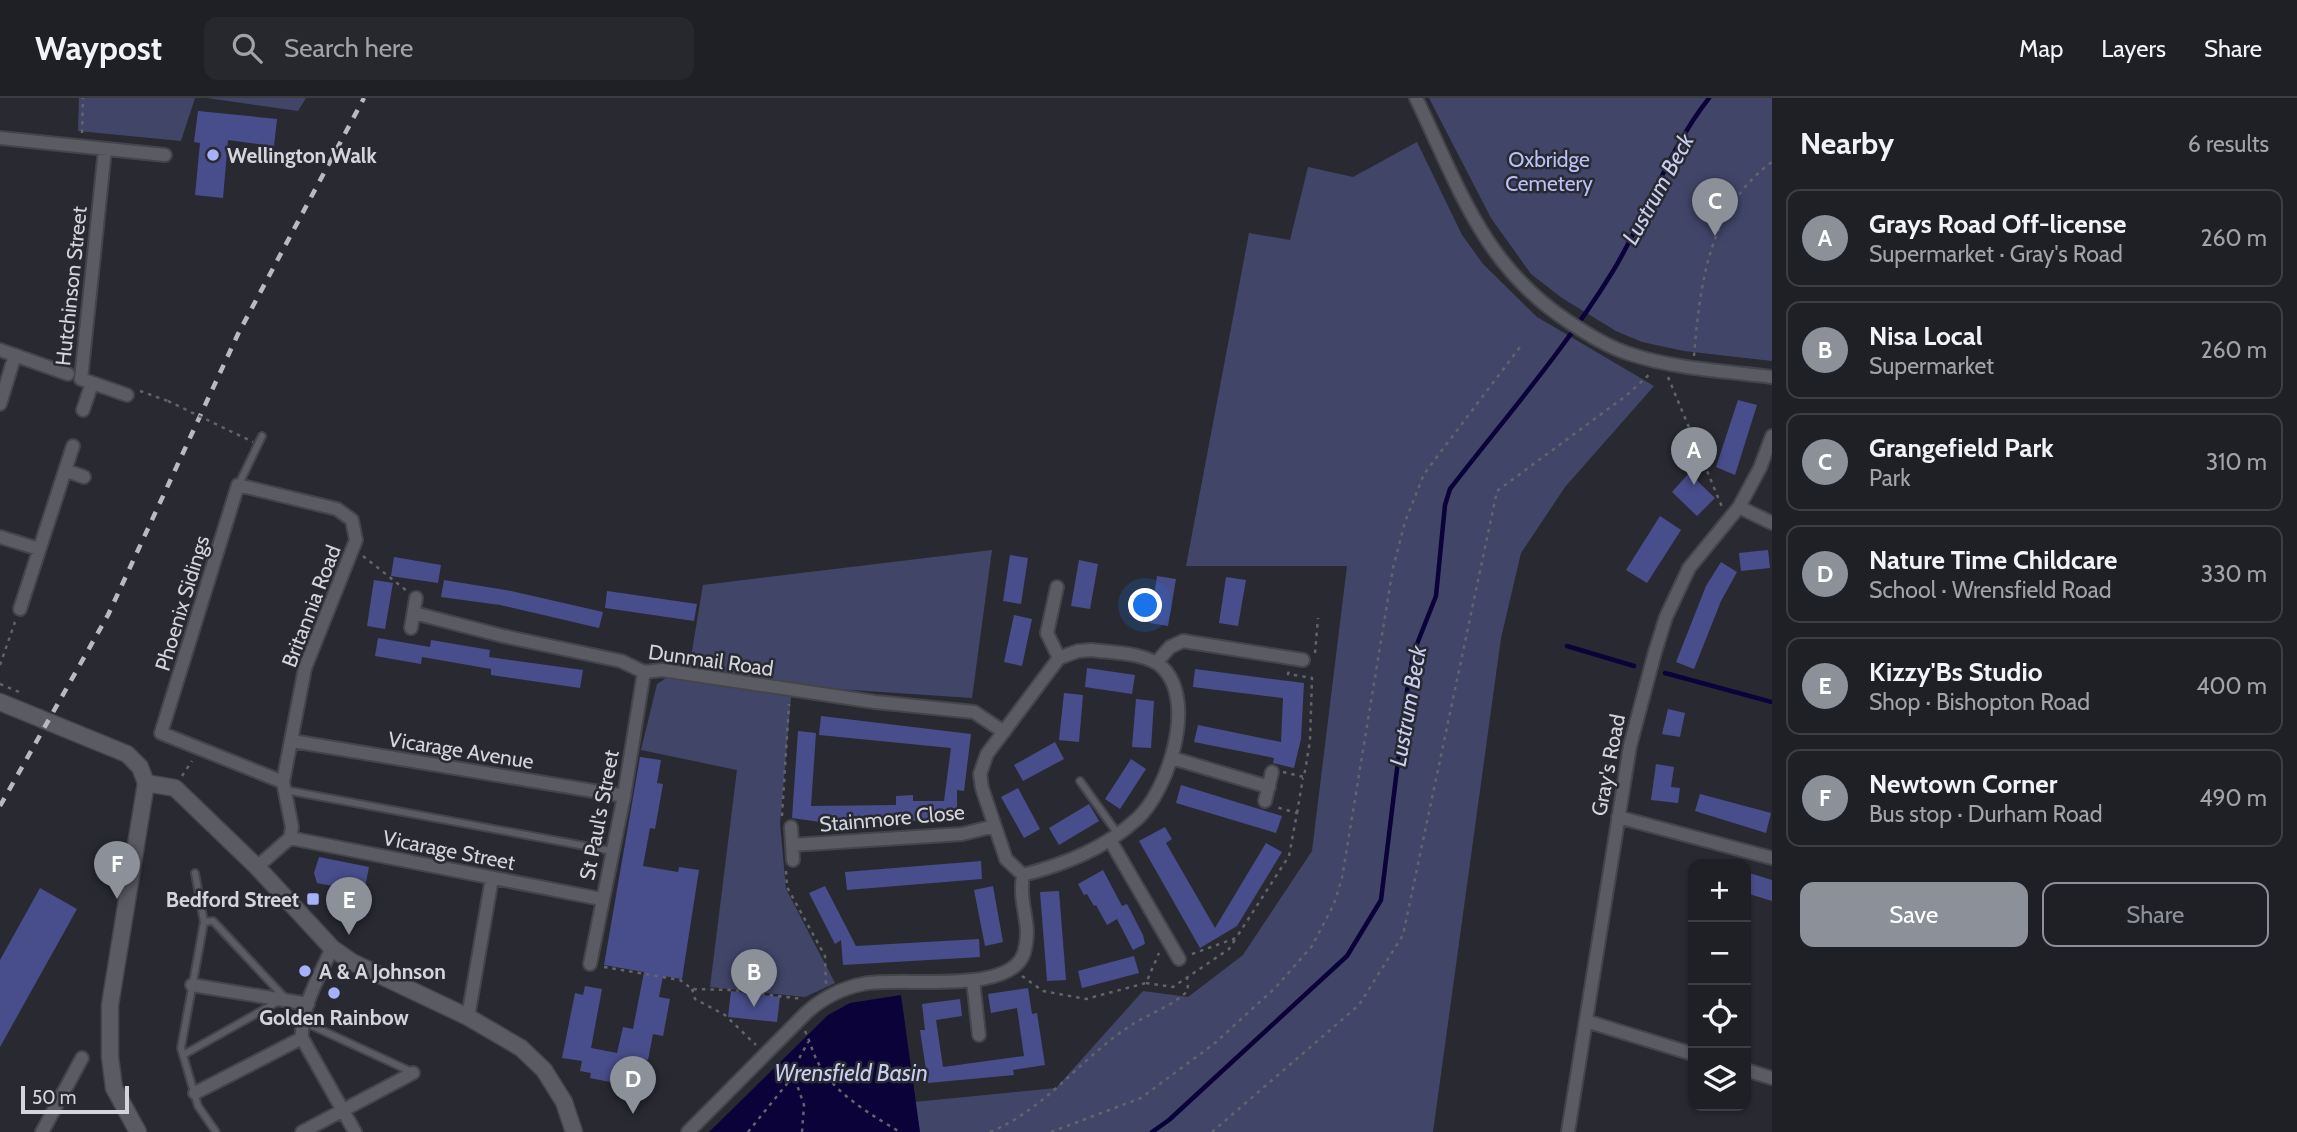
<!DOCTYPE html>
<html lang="en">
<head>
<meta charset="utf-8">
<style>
	:root { --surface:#1f2025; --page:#27282d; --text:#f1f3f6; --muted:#a1a3a7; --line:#3c3e42; --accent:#8c9099 }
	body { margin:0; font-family:Cabin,sans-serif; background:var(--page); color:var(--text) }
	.controls { position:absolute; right:21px; bottom:21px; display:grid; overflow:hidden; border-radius:14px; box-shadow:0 2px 5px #0004 }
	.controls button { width:63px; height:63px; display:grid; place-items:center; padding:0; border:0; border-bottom:2px solid var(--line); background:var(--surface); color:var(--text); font:35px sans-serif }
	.scale { position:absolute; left:21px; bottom:18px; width:108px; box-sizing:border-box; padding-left:7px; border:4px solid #d4d5da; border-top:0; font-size:19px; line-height:24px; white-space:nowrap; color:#d4d5da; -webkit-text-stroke:5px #292a31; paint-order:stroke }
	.you { position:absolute; left:1146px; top:508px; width:24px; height:24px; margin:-18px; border:5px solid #fff; border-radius:50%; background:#1a73e8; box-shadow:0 0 0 10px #1a73e833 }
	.badge { display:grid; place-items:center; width:46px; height:46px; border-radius:50%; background:var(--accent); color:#fff; font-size:23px; font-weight:700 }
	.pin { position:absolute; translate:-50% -58px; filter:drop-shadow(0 2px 4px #0008) }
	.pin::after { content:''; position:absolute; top:37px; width:24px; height:21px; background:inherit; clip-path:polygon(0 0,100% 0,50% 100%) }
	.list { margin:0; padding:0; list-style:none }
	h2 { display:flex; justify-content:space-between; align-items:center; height:91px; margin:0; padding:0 28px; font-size:30px }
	h2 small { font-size:23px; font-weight:400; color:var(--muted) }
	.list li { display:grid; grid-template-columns:46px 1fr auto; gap:21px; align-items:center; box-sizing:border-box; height:98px; margin:0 14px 14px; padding:0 14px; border:2px solid var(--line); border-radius:14px }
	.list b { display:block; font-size:26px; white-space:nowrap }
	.list p { margin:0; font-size:23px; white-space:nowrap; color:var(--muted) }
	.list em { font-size:23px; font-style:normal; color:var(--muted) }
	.actions { display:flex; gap:14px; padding:21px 28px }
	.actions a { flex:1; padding:16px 0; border:2px solid var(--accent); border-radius:14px; text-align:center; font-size:24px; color:var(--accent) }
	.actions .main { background:var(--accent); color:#fff }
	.icon { flex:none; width:38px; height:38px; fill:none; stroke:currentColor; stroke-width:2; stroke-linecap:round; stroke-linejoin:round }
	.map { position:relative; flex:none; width:1772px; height:1034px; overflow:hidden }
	header { display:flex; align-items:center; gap:42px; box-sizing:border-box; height:98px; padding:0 35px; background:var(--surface); border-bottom:2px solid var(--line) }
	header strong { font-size:33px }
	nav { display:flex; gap:38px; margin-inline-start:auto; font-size:24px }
	.search { width:490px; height:63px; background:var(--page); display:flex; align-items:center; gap:18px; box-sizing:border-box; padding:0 24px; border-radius:14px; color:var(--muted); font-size:26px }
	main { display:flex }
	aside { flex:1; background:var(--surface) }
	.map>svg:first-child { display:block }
	.green { fill:#414669 }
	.water { fill:#0a0239 }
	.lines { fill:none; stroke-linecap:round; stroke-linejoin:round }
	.stream { stroke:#0a0239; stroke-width:4.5 }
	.building { fill:#484e8b }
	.lane-casing { stroke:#44454b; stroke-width:10 }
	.street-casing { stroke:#44454b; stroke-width:16 }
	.secondary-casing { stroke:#44454b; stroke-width:19 }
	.path { stroke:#63646a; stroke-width:2.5; stroke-dasharray:3.5 5; stroke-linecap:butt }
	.lane { stroke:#5a5b63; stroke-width:6 }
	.street { stroke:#5a5b63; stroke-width:12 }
	.secondary { stroke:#5a5b63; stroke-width:16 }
	.rail { stroke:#b9babf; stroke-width:4.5; stroke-dasharray:9 9; stroke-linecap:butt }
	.path-bridge { stroke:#63646a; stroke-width:2.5; stroke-dasharray:3.5 5; stroke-linecap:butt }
	.poi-dot { fill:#a6b1fc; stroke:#292a31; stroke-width:2.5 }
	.labels { text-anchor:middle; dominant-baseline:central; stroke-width:5; stroke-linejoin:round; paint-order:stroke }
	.poi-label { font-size:21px; font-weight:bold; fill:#d4d5da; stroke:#292a31; text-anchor:start }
	.park-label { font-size:21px; fill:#b8c1f8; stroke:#292a31 }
	.street-label { font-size:21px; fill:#d4d5da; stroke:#292a31 }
	.water-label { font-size:23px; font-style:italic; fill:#c8cff3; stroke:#292a31 }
</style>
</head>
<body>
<header>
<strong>Waypost</strong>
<div class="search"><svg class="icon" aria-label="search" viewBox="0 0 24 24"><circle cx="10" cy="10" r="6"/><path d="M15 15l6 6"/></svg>Search here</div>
<nav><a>Map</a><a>Layers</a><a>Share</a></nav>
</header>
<main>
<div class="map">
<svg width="1772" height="1034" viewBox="0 0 1772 1034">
	<rect width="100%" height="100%" fill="#292a31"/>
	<path class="green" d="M79,0H195L181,43L78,33Z
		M207,0H306L298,13Z
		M1429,0H1772V263L1684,253L1642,244L1616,233L1562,200L1531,176L1491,120Z
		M1417,44L1462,137L1483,166L1537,219L1654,288L1565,389L1521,455L1501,540L1433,1034H920L914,1004L1056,990L1143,893L1188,899L1243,857L1312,753L1347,468H1186L1249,135L1290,142L1308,69L1353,79Z
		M992,452L972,600L792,588L780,726L786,791L835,885L805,899L710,889L737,672L641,652L657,586L690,565L703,487Z"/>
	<path class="water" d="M901,897L920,1034H709L828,917L850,905Z"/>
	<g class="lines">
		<path class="stream" d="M1567,548L1634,568
			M1665,575L1772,604
			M1152,1034L1169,1022L1347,858L1381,802L1405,606L1413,556L1436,498L1445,407L1450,391C1505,320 1566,250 1613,173C1647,117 1668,52 1709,0"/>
	</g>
	<path class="building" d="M198,13L277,21L274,48L228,42L223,100L195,97L200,45L194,44Z
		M1738,302L1757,307L1735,377L1716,369Z
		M1689,375L1715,400L1697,418L1672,394Z
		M1660,418L1681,432L1647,485L1626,472Z
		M1768,452L1770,470L1741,473L1739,455Z
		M1010,457L1028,460L1021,506L1003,503Z
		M394,459L441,467L438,485L391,478Z
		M1079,462L1098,466L1090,511L1071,508Z
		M1721,464L1737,474L1721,503L1694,571L1676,564L1706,488Z
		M1157,478L1176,481L1168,528L1150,525Z
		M1226,479L1246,482L1238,528L1219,525Z
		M374,482L393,485L385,531L367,528Z
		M444,482L511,493L603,514L599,530L500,507L441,499Z
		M607,493L697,506L694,523L605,510Z
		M1014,517L1032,521L1022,568L1004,564Z
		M378,540L430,549L431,542L490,552L489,559L583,572L580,590L491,577V571L422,559L421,566L375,558Z
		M1087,570L1135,577L1132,596L1085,589Z
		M1195,571L1304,585L1301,641L1294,670L1273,665L1274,660L1194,644L1198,627L1281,644L1283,600L1193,589Z
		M1064,595L1083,597L1079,644L1059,642Z
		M1136,601L1154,603L1151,650L1132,649Z
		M1668,611L1685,615L1680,639L1662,636Z
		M821,618L971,636L964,693L957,692V722L820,724L792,720L798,633L816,635L811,708L896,707V698L913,697V703H944L951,650L819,637Z
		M1055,644L1064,661L1023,683L1014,667Z
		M640,659L661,662L657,685L663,686L655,731L650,730L643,768L678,774L679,769L699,772L682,881L663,878L659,899L670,901L663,938L653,936L648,962L634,959L630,981L616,979L615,985L590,980L591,975L580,973L582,963L562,960L575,895L583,897L585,888L602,891L591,950L617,955L623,929L633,931L644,874L604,867Z
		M1131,661L1146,671L1120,711L1105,701Z
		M1656,666L1674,669L1671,689L1680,690L1678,705L1651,702Z
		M1181,687L1282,718L1276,735L1176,705Z
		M1018,690L1040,731L1024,740L1001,699Z
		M1700,696L1771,715L1766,735L1695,713Z
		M1089,706L1099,723L1059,747L1049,730Z
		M1165,729L1172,741L1166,745L1215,830L1266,745L1282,754L1237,828L1200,850L1139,743Z
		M319,759L369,769L364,794L317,785L314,775Z
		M981,763L982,781L847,792L845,774Z
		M1103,772L1122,808L1127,806L1143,837L1145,846L1133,852L1117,821L1107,827L1096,807L1094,808L1087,796L1084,797L1078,786Z
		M1746,774L1772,782V803L1746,795Z
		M825,788L856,848L979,841L980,859L843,867L841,842L835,846L809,795Z
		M993,788L1003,844L985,848L974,792Z
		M40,790L77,811L0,949V862Z
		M1059,793L1066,882L1047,883L1040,794Z
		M1134,858L1139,875L1082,890L1078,873Z
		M1028,890L1032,916L1037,915L1045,967L1013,972L1014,977L928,985L920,932H925L922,906L960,901L962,918L936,922L943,969L1024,958L1017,910L991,915L988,896Z
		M731,893L780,899L777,924L728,919Z"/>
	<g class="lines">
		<defs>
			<path id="lane" d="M239,386L262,338
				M1080,683L1118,736
				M285,692L612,753
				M195,775L204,824
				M304,924L412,974
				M183,957L279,903
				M216,1034L198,1008L181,950L204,824L213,823L287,902"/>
			<path id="street" d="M1416,0C1459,89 1483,168 1569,224C1589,237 1608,249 1630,256C1675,271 1725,273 1772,279
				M0,40L165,57
				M105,51L81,281L127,297
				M0,252L68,276
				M0,306L15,257
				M83,312L92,285
				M65,372L84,379
				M1739,409L1772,425
				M0,439L39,451
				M1057,489L1047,535L1059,560
				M20,511L73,348
				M414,515L503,538L621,563L644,574L662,572L875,604L974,614L1004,634
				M411,530L416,500
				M1091,552C1113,555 1146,554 1163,570C1197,604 1168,693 1137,721C1104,751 1065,766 1023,777L1006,761L982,690L980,676L987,656L1059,560L1078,553Z
				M1156,565L1170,549L1183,543L1303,562
				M292,643L624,698
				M1172,660L1269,689
				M1265,703L1272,674
				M1618,719L1772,760
				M791,729L793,762
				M290,740L601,801
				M1110,742L1179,861
				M792,747L962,736L995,728
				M257,769L290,740L292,729L283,684L305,570L356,442L352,422L337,411L238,387L161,635L283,684
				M332,850C320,877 300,910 302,940L355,1034
				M590,866L624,698L644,574
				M973,882L979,937
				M192,887L308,906
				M468,919L492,780
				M1586,923L1693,956
				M1746,972L1772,980
				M195,995L302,940
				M42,1034L82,960
				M302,1034L413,975
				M688,1034L807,914C823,900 842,890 863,886C900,878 1010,898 1024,855C1033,825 1018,810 1023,777
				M1568,1034L1630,648L1655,554L1666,519L1689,470L1739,409L1760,370L1772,338"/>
			<path id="secondary" d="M0,604L127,656L140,669L146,685L110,907V959L114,990L138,1034
				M146,685L175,690L257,769L332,850L352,864L468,919L521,950L544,972L564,1004L574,1034"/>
		</defs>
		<use href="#lane" class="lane-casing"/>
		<use href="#street" class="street-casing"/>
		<use href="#secondary" class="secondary-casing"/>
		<path class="path" d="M82,35L83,0
			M1694,258C1700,185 1709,110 1772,64
			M1668,279L1722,409
			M140,293L168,303
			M363,458L407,493
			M1315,555L1318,520
			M0,567L15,524
			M0,586L19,594
			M1283,674L1304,679L1310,643L1312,580L1288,576L1289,573
			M182,678L192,663
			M1297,715L1303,680
			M782,718L789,606
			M786,773L787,789L825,858L826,886
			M1192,856L1236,840L1289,758L1297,715L1276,709
			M604,869L680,882L692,891L731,892L802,901
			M1022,878L1043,893L1086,901L1146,885L1159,855
			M1146,885L1173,889L1229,851L1235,842
			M692,891L695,901L725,917L756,947
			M805,933C811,946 814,960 823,973C840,999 875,1019 900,1034
			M748,1034L794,977
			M802,1034L804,1007L796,984L795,968L808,944
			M990,1034C1048,1010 1082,958 1133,926C1149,916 1178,905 1188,892L1187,879
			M1051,1034L1141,1000L1215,945L1276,889L1312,848L1334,806L1342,780L1393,470L1405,424L1424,376L1520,249
			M1212,1034L1359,907L1403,837L1497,393L1627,297L1652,274"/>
		<use href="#lane" class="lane"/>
		<use href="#street" class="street"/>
		<use href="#secondary" class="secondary"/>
		<path class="rail" d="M0,708L108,517L238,236L364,0"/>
		<path class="path-bridge" d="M168,303L253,344"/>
	</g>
	<g class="poi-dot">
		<circle cx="213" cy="57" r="7"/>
		<rect x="306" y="794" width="14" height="14" rx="3.5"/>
		<circle cx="305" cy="873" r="7"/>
		<circle cx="334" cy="895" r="7"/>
	</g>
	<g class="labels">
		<g class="poi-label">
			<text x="227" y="57">Wellington Walk</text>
			<text x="299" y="801" text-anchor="end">Bedford Street</text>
			<text x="319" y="873">A &amp; A Johnson</text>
			<text x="334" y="919" text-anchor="middle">Golden Rainbow</text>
		</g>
		<g class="park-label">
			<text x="1549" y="61">Oxbridge<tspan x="1549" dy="24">Cemetery</tspan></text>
		</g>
		<g class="street-label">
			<text transform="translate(71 188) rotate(-84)">Hutchinson Street</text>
			<text transform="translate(182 505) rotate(-73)">Phoenix Sidings</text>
			<text transform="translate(311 508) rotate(-69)">Britannia Road</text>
			<text transform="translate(711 562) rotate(8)">Dunmail Road</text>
			<text transform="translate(461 652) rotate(9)">Vicarage Avenue</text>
			<text transform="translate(1608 667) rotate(-79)">Gray's Road</text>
			<text transform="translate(599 717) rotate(-79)">St Paul's Street</text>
			<text transform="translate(892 720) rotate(-5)">Stainmore Close</text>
			<text transform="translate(449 752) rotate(11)">Vicarage Street</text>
		</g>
		<g class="water-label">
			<text transform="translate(1658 91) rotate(-61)">Lustrum Beck</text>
			<text transform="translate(1408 608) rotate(-80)">Lustrum Beck</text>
			<text x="851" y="975">Wrensfield Basin</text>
		</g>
	</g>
</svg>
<div class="controls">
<button>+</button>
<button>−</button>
<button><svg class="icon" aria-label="locate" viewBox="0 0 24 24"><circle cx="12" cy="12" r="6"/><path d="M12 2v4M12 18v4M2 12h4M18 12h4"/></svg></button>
<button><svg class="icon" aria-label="layers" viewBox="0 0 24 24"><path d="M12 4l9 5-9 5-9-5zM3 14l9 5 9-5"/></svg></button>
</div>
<div class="scale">50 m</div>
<div class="you"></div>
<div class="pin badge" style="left:1694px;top:387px">A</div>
<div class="pin badge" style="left:754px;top:909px">B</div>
<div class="pin badge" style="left:1715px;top:138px">C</div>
<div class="pin badge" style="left:633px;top:1016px">D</div>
<div class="pin badge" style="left:349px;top:837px">E</div>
<div class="pin badge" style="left:117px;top:801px">F</div>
</div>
<aside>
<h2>Nearby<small>6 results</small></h2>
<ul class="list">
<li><span class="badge">A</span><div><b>Grays Road Off-license</b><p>Supermarket · Gray's Road</p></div><em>260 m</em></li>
<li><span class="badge">B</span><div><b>Nisa Local</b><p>Supermarket</p></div><em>260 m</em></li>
<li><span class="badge">C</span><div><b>Grangefield Park</b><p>Park</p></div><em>310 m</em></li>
<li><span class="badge">D</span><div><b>Nature Time Childcare</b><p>School · Wrensfield Road</p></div><em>330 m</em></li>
<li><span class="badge">E</span><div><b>Kizzy'Bs Studio</b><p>Shop · Bishopton Road</p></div><em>400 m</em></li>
<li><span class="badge">F</span><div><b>Newtown Corner</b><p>Bus stop · Durham Road</p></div><em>490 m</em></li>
</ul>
<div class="actions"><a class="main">Save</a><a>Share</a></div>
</aside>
</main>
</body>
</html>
